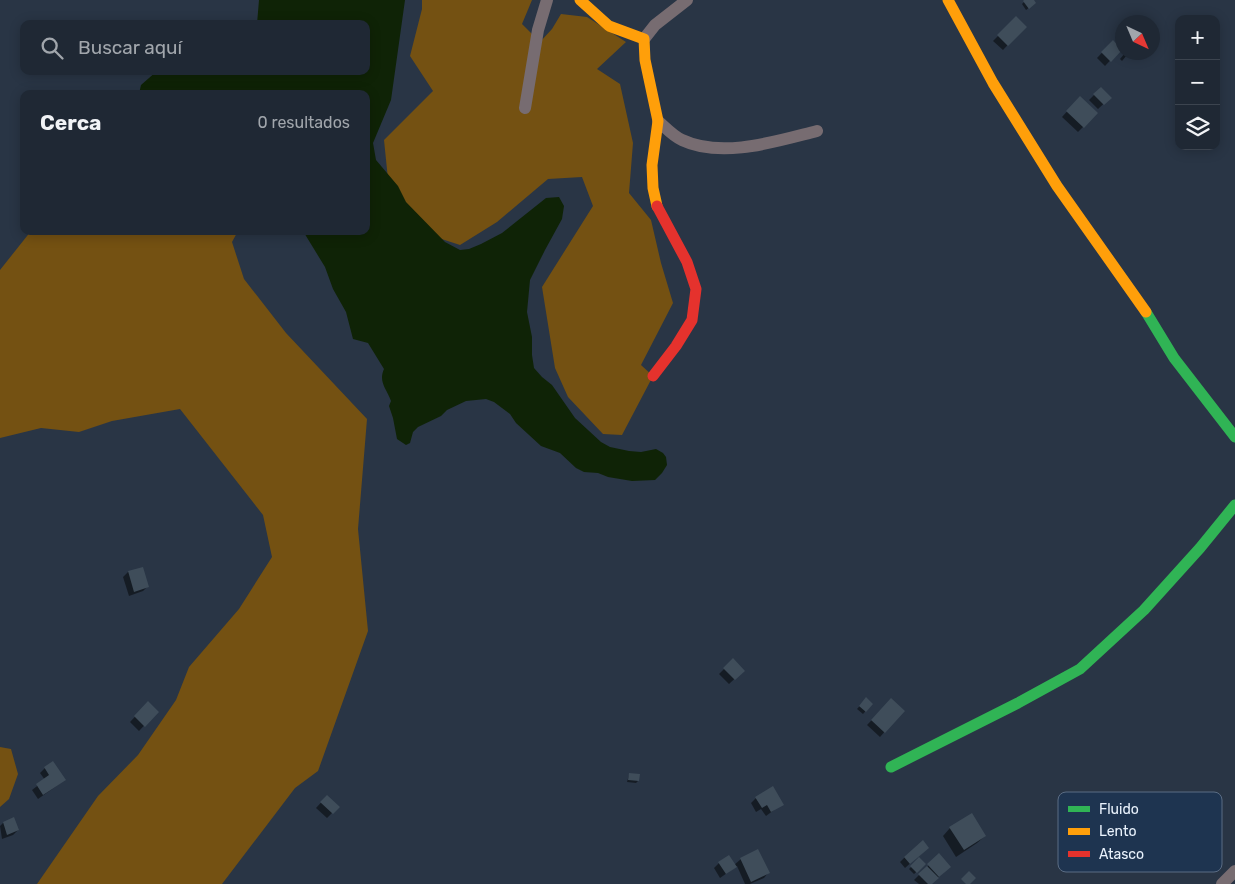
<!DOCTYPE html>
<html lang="es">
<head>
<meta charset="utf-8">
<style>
	:root { --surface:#1f2834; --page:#27303c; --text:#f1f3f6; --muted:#a1a6ac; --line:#3c444f }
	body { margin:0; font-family:Rubik,sans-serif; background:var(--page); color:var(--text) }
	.controls { position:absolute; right:15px; top:15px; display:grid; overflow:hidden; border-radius:10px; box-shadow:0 2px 12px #0003 }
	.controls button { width:45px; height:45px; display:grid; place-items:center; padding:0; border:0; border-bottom:1px solid var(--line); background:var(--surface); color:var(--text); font:25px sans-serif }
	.compass { position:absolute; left:1115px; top:15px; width:45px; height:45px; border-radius:50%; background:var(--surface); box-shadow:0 2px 12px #0003; rotate:136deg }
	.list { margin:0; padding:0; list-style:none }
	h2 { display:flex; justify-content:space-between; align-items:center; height:65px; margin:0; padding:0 20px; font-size:21px }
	h2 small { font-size:16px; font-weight:400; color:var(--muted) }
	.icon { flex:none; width:28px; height:28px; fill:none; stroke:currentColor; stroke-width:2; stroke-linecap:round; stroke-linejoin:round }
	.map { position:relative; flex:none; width:1235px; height:884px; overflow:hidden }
	.search { position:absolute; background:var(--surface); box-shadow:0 2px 12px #0003; left:20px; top:20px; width:350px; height:55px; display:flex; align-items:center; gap:12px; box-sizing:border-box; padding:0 18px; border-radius:10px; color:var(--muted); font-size:19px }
	.panel { position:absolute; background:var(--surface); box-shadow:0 2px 12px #0003; left:20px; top:90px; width:350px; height:145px; border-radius:10px }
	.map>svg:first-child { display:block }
	.forest { fill:#745112 }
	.water { fill:#0f2306 }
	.shadow { fill:#0007 }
	.building { fill:#3f4d5a }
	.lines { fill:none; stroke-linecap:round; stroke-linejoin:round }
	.street { stroke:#776c71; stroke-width:12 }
	.fast { stroke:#30b455; stroke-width:11 }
	.slow { stroke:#ff9f0a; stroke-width:11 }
	.jam { stroke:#e5322d; stroke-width:11 }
	.key { fill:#1e3450; stroke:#5b6d84; stroke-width:1 }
	.key-label { font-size:14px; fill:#eaf3fd }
</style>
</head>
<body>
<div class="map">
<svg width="1235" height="884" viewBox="0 0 1235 884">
	<rect width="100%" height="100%" fill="#293545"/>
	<path class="forest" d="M422,0H532L522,24L540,42L552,29L561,14L587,17L626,42L597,69L620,84L633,143L629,193L651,220L661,263L673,303L641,365L653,376L622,435L603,434L568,397L555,368L542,287L593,206L582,177L548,179L497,222L460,245L417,231L389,189L384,140L433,91L410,56L422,9Z
		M31,231H238L232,242L244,279L286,333L367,419L358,529L368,631L318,771L295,788L222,884H37L98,796L138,755L176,700L189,667L239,609L272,557L263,515L180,409L112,421L79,432L41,428L0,438V270Z
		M0,747L11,749L18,774L9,799L0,807Z"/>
	<path class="water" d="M259,0H405L391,100L373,143L376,160L398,186L406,202L445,242L460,250L469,249L481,244L502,233L546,198L559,197L564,206L562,219L545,250L530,280L527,312L532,337V355L534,368L542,377L552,385L575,418L601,442L610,447L629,451L641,452L656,449L663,453L666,457L667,465L662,473L655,480L632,481L608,477L598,473L584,472L576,468L560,453L541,446L516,423L510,414L494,402L486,399L466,401L447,410L441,416L418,427L413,432L410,443L406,445L397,439L393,418L389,406L391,401C387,389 378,382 384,369L368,343L353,339L346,312L333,289L325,267L303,231H366V94H139L141,85L157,71H366V24H257Z"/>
	<path class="shadow" d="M1026,0H1033V5L1026,10L1022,4Z
		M1016,18L1025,27L1003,50L993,41Z
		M1113,41L1121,49L1105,66L1097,58Z
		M1125,53L1127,55L1122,61L1120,59Z
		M1101,88L1110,98L1098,109L1089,100Z
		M1080,97L1097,113L1078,132L1062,117Z
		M142,568L148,586L143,591L129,596L123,577L128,572Z
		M733,660L743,671L729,684L719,674Z
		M866,699L872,704L863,714L857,709Z
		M891,700L903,711L880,737L867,725Z
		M148,703L157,712L139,731L130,722Z
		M45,768L65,780L38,799L32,790L45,780L40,773Z
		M629,775L638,781L636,783L627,782Z
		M327,796L338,807L327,818L316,808Z
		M756,798L782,804L766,816L761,809L756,812L751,803Z
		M14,819L18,830L13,835L2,839L0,826L3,823Z
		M950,828L985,836L977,843L956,857L943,836Z
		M923,852L905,868L900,862L905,857Z
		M939,855L945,871L931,884H919L914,880Z
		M741,859L768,873L764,878L750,884H745L737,866L720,878L714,868L719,863L734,865Z
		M919,859L925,864L914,874L909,869Z"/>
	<path class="building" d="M1024,0H1034L1036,3L1029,9L1023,1Z
		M1016,16L1027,27L1008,46L997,35Z
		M1113,40L1122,50L1111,62L1101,52Z
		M1101,87L1112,98L1104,105L1093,94Z
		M1080,96L1098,113L1084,128L1066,111Z
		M143,567L149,587L134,592L128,571Z
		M733,658L745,671L735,680L723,668Z
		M866,697L873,704L866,712L859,706Z
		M891,698L905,711L885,733L871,720Z
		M148,701L159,712L145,727L134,716Z
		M53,761L66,780L43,795L36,784L49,775L44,767Z
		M629,773L640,774L639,781L628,780Z
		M773,786L784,805L771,812L767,805L762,808L755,797Z
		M327,795L340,807L333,814L320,802Z
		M972,813L986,836L964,850L949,827Z
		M14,817L19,830L7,835L3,822Z
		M923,840L929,848L910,864L904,857Z
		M758,849L770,873L751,882L740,858Z
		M939,853L951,867L939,877L927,864Z
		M729,855L737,867L726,874L718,862Z
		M919,857L926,864L917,873L910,866Z
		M927,866L939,878L932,884H928L918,874Z
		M969,871L976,878L970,884H966L961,879Z"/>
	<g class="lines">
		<path class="street" d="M644,39L655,25L687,0
			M525,108L538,30L547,0
			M658,121C665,127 673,136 682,140C722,159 777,141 817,131
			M1222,884L1235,871"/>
		<path class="fast" d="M1146,312L1174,358L1235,437
			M891,767L1018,703L1080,669L1144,610L1200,548L1235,505"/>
		<path class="slow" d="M580,0L609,26L644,39L645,60L658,121L652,165L653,188L657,206
			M948,0L993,83L1057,186L1146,312"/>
		<path class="jam" d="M653,376L676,346L692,320L696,289L687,262L657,206"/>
	</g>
	<rect x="1058" y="792" width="164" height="80" rx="8" class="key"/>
	<rect x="1068" y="806" width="22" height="6" fill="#30b455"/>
	<rect x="1068" y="828" width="22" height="7" fill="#ff9f0a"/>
	<rect x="1068" y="851" width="22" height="6" fill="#e5322d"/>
	<g class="key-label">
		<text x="1099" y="814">Fluido</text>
		<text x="1099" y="836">Lento</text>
		<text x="1099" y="859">Atasco</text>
	</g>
</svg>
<div class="controls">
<button>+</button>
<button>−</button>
<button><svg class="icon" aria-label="layers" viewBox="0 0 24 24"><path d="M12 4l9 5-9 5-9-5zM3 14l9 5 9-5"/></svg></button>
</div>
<svg class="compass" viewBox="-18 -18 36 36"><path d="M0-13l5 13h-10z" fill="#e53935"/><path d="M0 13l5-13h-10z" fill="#a1a6ac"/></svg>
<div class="search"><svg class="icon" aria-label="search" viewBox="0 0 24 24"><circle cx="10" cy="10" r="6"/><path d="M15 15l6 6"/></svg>Buscar aquí</div>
<section class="panel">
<h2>Cerca<small>0 resultados</small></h2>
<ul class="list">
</ul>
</section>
</div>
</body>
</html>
